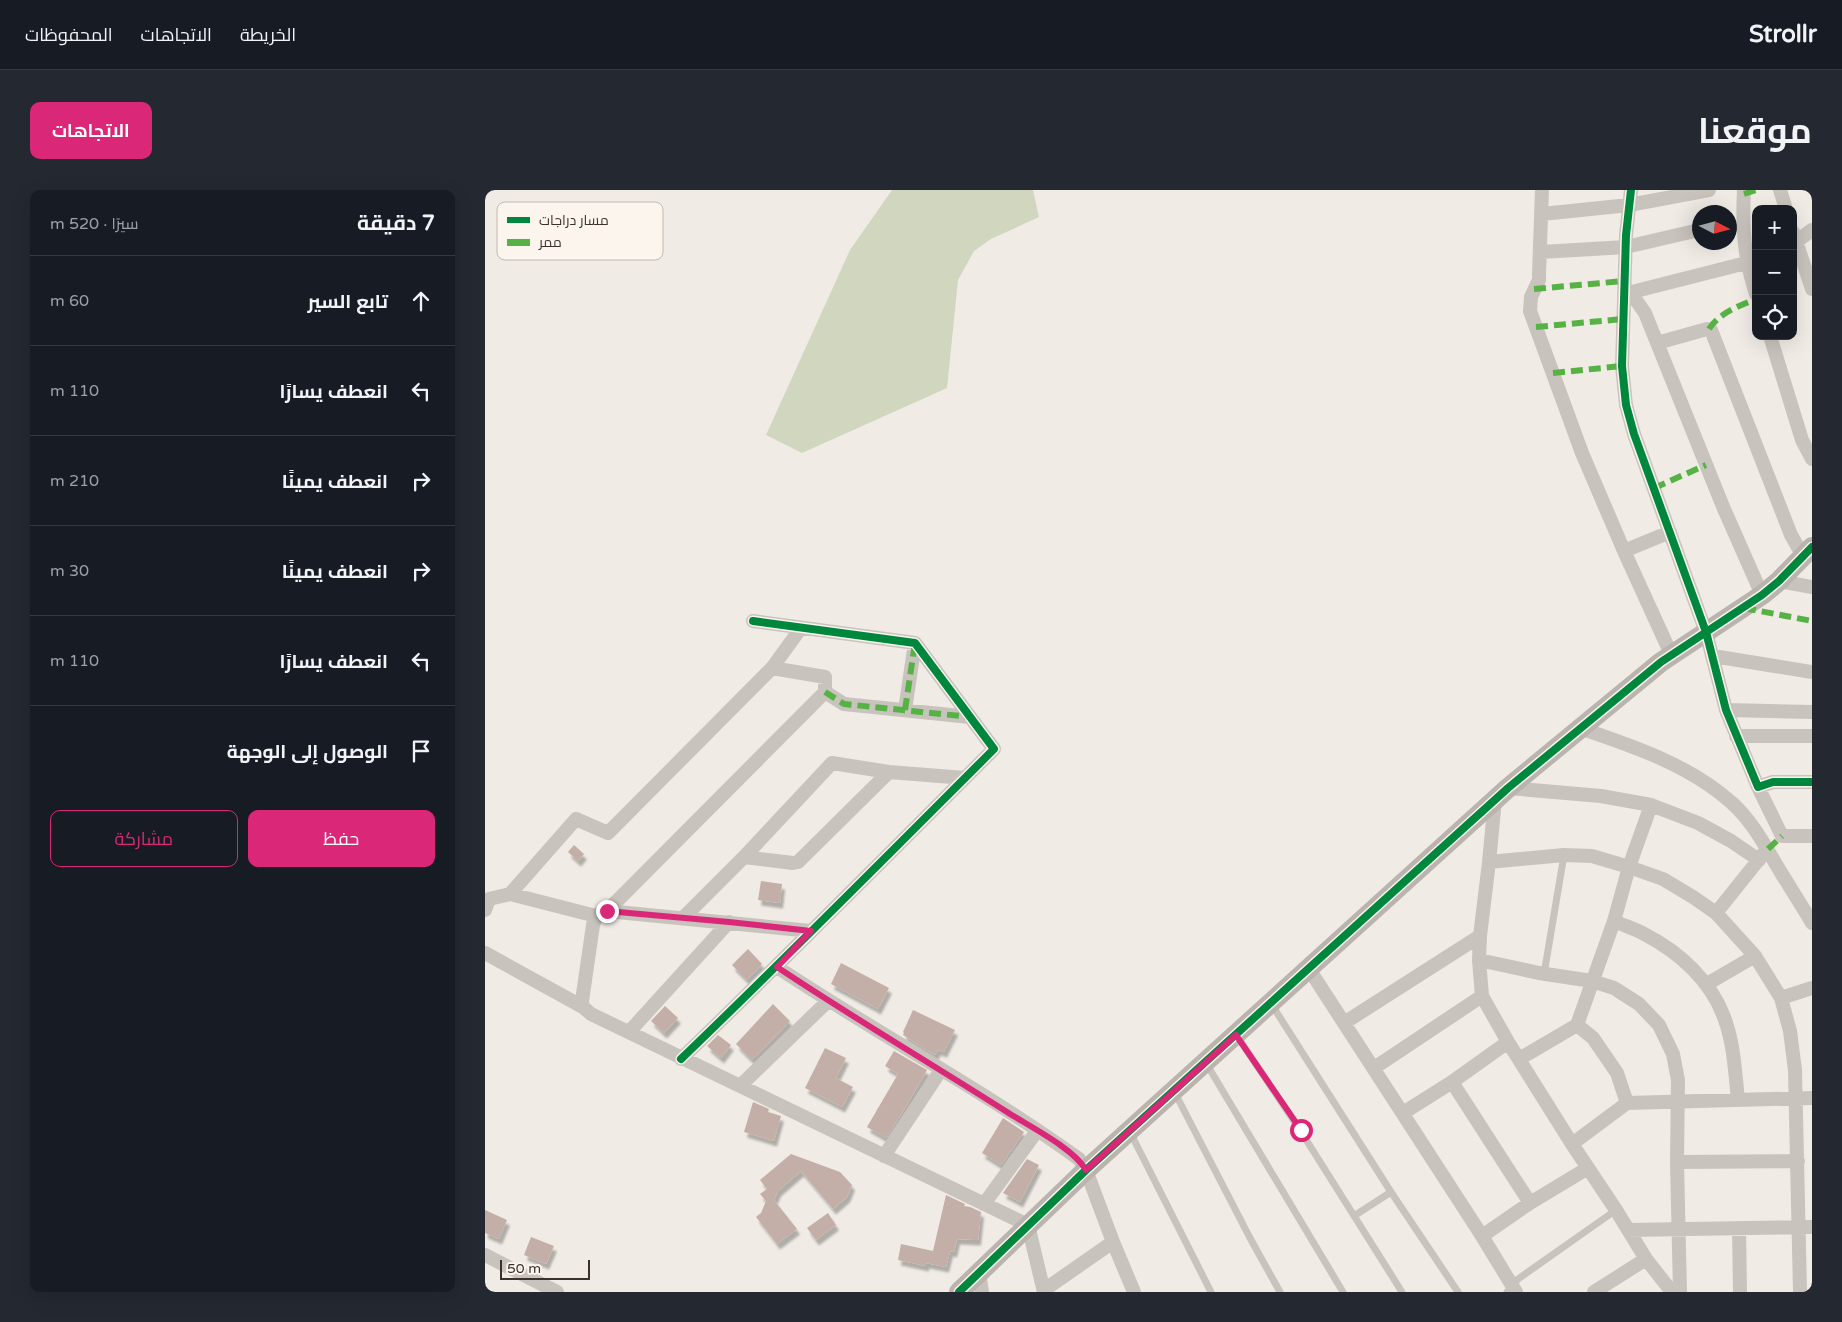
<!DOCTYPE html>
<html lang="ar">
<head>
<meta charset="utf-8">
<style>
	:root { --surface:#171b24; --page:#242831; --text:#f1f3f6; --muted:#9ea1a6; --line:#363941; --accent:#db2777 }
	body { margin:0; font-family:"Varela Round",Cairo,sans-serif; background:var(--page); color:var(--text); direction:rtl }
	.controls { position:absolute; right:15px; top:15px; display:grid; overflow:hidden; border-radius:10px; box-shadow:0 5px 20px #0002 }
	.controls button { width:45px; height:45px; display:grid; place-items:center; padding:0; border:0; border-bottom:1px solid var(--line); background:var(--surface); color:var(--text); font:25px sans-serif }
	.compass { position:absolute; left:1207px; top:15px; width:45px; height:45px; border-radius:50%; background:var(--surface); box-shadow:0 5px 20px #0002; rotate:96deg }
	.scale { position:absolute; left:15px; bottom:12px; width:90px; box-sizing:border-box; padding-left:5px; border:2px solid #3b302b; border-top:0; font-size:14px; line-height:18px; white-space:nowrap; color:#3b302b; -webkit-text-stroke:4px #fbf5ee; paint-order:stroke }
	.stop { position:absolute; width:15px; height:15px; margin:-11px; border:4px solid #db2777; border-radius:50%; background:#fff }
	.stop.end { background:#db2777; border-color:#fff; box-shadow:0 1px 5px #0008 }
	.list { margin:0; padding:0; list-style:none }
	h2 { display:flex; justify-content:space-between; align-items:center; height:65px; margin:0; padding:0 20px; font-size:21px }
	h2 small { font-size:16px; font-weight:400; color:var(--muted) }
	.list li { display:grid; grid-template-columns:32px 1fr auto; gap:15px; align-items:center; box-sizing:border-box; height:90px; padding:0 20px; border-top:1px solid var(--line) }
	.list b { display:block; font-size:19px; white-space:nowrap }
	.list em { font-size:16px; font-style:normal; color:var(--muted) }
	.actions { display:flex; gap:10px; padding:15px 20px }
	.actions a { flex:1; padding:11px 0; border:1px solid var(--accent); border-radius:10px; text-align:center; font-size:18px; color:var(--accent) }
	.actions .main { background:var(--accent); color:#fff }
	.icon { flex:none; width:28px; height:28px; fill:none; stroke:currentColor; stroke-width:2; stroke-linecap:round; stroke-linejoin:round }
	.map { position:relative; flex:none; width:1327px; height:1102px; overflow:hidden; direction:ltr; border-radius:10px }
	header { display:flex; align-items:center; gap:30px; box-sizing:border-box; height:70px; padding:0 25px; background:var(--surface); border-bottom:1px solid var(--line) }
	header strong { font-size:24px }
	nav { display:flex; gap:28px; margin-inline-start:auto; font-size:18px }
	.intro { display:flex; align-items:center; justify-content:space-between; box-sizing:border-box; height:120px; padding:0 30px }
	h1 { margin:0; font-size:35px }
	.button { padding:12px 22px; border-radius:10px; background:var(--accent); color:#fff; font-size:18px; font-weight:700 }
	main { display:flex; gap:30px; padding:0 30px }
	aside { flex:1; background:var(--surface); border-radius:10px; box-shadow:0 5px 20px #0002 }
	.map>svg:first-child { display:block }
	.green { fill:#d1d6bf }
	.building { fill:#c3afa7; filter:url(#shadow) }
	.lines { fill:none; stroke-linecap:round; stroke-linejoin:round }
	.lane { stroke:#c9c3be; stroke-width:7 }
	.street { stroke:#c9c3be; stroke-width:14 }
	.secondary { stroke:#bab3ae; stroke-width:20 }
	.quiet { stroke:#57b246; stroke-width:6; stroke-dasharray:12 6; stroke-linecap:butt }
	.cycleway-casing { stroke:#fbf5ee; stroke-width:11 }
	.cycleway { stroke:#00873e; stroke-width:8 }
	.route { stroke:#db2777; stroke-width:6 }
	.key { fill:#fbf5ee; stroke:#c1bab4; stroke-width:1 }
	.key-label { font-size:14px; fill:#3b302b }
</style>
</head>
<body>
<header>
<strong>Strollr</strong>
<nav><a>الخريطة</a><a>الاتجاهات</a><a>المحفوظات</a></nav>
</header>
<div class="intro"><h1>موقعنا</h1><a class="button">الاتجاهات</a></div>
<main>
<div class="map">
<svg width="1327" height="1102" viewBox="0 0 1327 1102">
	<defs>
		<filter id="shadow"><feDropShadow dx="3" dy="5.5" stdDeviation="1" flood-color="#0004"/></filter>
	</defs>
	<rect width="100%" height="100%" fill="#f0ebe5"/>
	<path class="green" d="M407,0H548L554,27L506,49L489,61L473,90L462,198L317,263L281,245L365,60Z"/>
	<path class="building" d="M89,655L99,664L93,671L83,662Z
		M276,691L297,694L295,713L273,710Z
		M263,759L277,774L262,790L247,775Z
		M356,773L404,798L393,819L346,794Z
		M288,814L305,831L267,870L251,854Z
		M180,816L193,828L179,843L166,831Z
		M428,820L470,840L459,862L453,860L450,865L418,845L419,843L418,842Z
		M233,845L246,855L236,868L222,856Z
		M340,858L361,868L351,888L368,897L357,917L320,898Z
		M409,861L442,880L420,918L401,948L382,937L413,884L400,876Z
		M268,912L284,919L283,922L296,926L289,951L259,942Z
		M518,928L539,942L516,975L497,963Z
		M306,964L355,982L367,995L362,1007L348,1019L316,981L293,1001L289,1010L312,1039L292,1054L271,1027L276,1023L281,1011L275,1004L282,999L275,990Z
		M542,969L554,975L535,1012L518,1003Z
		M461,1005L480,1014L479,1016L485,1017L496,1022L493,1050L472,1049L469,1062L465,1061L461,1077L441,1073V1076L413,1070L416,1054L448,1061Z
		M0,1020L22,1030L14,1049L0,1043Z
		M343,1023L351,1035L331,1050L322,1038Z
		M46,1047L69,1056L61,1074L39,1065Z"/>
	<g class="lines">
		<path class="lane" d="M1059,784L1079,665
			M787,815L906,1002L973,1102
			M752,846L815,940L917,1102
			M721,873L858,1102
			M690,903L765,1048L795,1102
			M646,944L726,1102
			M869,1026L906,1002
			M1022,1102L1033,1089L1131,1020"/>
		<path class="street" d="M1057,0L1054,84V90L1046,107L1045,121L1097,263L1139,361L1186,464
			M1146,0L1141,45L1137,176L1141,215L1149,244L1221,442L1241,520L1273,597L1288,592H1327
			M1259,0C1257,38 1259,67 1271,104
			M1295,0L1301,19
			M1057,24L1144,15L1224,0
			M1308,42L1327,99
			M1308,54L1327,40
			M1056,62L1141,57L1214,40
			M1146,103L1160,123L1239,319L1277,405
			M1139,104L1261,73L1271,69
			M1285,146L1317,250L1327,269
			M1172,153L1222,139L1226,140L1306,345L1318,366
			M1139,361L1185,342
			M1294,391L1327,397
			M1228,466L1327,482
			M340,502L359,514L485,527
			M420,520L430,453
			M1241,520L1327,522
			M1095,538C1148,556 1205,575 1247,613C1269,633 1281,658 1295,681C1306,699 1317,716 1327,733
			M1251,546H1327
			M1273,597L1297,646H1327
			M1023,598L1116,606L1166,615L1213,633L1246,651L1274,670
			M1010,610L1004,672L995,746L994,770L997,806L1023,852L1087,954L1131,1020L1161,1069L1187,1102
			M259,667L308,673L313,672L404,582
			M1004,672L1079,665L1107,666L1144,677L1178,689L1208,707L1231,723L1270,766L1296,808L1305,841L1310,880L1315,1102
			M25,704L91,629L123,643L287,478L316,438
			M0,720L4,709L25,704L111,726
			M122,721L340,502V487L287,478
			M1231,723L1279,663
			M198,728L259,667L347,573L404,582L480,588
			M1129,731C1140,736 1151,739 1161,745C1194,762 1226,791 1239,827C1249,853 1250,882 1253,910
			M0,763L98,817L106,824L543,1035L559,1102
			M994,770L1054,783L1107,791L1129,798L1154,814L1174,835L1188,864L1193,890L1192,972L1195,1102
			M292,777C391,843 497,899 594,969L601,980L628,1052L649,1102
			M824,779L997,1046L1031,1102
			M1222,794L1270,766
			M1296,808L1327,798
			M98,817L97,811L108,735C111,726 113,723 122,721L326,741
			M859,833L995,746
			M1092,835L1129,731L1144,677L1166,615
			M144,842L244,732
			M196,869C302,767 405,663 509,559L430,453L268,431
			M1034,869L1092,835L1108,848L1132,883L1142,913
			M889,878L997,806
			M967,892L1045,1013
			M255,896L343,811
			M918,923L967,892L1023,852
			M1087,954L1142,913L1327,908
			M399,966L456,880
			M1192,972L1313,971
			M499,1014L552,941
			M1254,1038L1255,1102
			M1143,1040L1327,1037
			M997,1046L1045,1013L1103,978
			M0,1065L72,1102
			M494,1082L497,1102
			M559,1100L628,1052
			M1109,1102L1161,1069"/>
		<path class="secondary" d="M474,1102L601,980L1023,598L1176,472L1277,405L1294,391L1327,357"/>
		<path class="quiet" d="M1259,4L1271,0
			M1049,99L1139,91
			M1051,137L1138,129
			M1224,139C1234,123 1254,116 1271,109
			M1068,183L1137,176
			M1169,298L1221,275
			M1259,418L1327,431
			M340,502L359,514L485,527
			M420,520L430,453
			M1283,659L1297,646"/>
		<defs>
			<path id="cycleway" d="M1146,0L1141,45L1137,176L1141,215L1149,244L1221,442L1241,520L1273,597L1288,592H1327
				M196,869C302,767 405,663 509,559L430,453L268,431
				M474,1102L601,980L1023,598L1176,472L1277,405L1294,391L1327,357"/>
		</defs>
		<use href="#cycleway" class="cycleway-casing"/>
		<use href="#cycleway" class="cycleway"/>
	</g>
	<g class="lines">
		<path class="route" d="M122,721L244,732L326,741L292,777C367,827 445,873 522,922C544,936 588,958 601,980L751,845L816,940"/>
	</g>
	<rect x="12" y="12" width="166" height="58" rx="8" class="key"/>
	<rect x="22" y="27" width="23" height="6" fill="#00873e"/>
	<rect x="22" y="49" width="23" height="7" fill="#57b246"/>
	<g class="key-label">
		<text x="54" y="35">مسار دراجات</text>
		<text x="54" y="57">ممر</text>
	</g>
</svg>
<div class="controls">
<button>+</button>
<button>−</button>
<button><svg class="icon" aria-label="locate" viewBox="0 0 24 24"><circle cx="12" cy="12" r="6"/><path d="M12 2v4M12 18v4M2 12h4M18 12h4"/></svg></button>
</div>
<svg class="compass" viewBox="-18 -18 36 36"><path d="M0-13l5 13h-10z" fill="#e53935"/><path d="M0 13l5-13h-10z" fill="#9ea1a6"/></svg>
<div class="scale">50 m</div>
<div class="stop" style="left:816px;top:940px"></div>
<div class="stop end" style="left:122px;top:721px"></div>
</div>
<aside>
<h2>7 دقيقة<small>سيرًا · 520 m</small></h2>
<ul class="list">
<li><svg class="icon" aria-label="ahead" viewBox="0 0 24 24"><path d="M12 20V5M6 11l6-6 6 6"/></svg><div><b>تابع السير</b></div><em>60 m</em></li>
<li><svg class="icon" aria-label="left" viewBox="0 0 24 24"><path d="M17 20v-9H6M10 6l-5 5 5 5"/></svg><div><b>انعطف يسارًا</b></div><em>110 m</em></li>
<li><svg class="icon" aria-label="right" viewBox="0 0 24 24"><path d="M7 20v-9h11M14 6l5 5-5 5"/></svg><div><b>انعطف يمينًا</b></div><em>210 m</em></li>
<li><svg class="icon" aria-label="right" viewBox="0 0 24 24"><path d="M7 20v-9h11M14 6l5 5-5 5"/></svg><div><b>انعطف يمينًا</b></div><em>30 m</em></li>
<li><svg class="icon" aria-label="left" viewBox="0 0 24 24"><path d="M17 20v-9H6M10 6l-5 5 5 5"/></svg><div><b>انعطف يسارًا</b></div><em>110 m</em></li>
<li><svg class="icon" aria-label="arrive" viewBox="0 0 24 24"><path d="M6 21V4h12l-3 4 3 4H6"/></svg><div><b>الوصول إلى الوجهة</b></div></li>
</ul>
<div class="actions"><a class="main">حفظ</a><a>مشاركة</a></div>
</aside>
</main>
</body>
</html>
